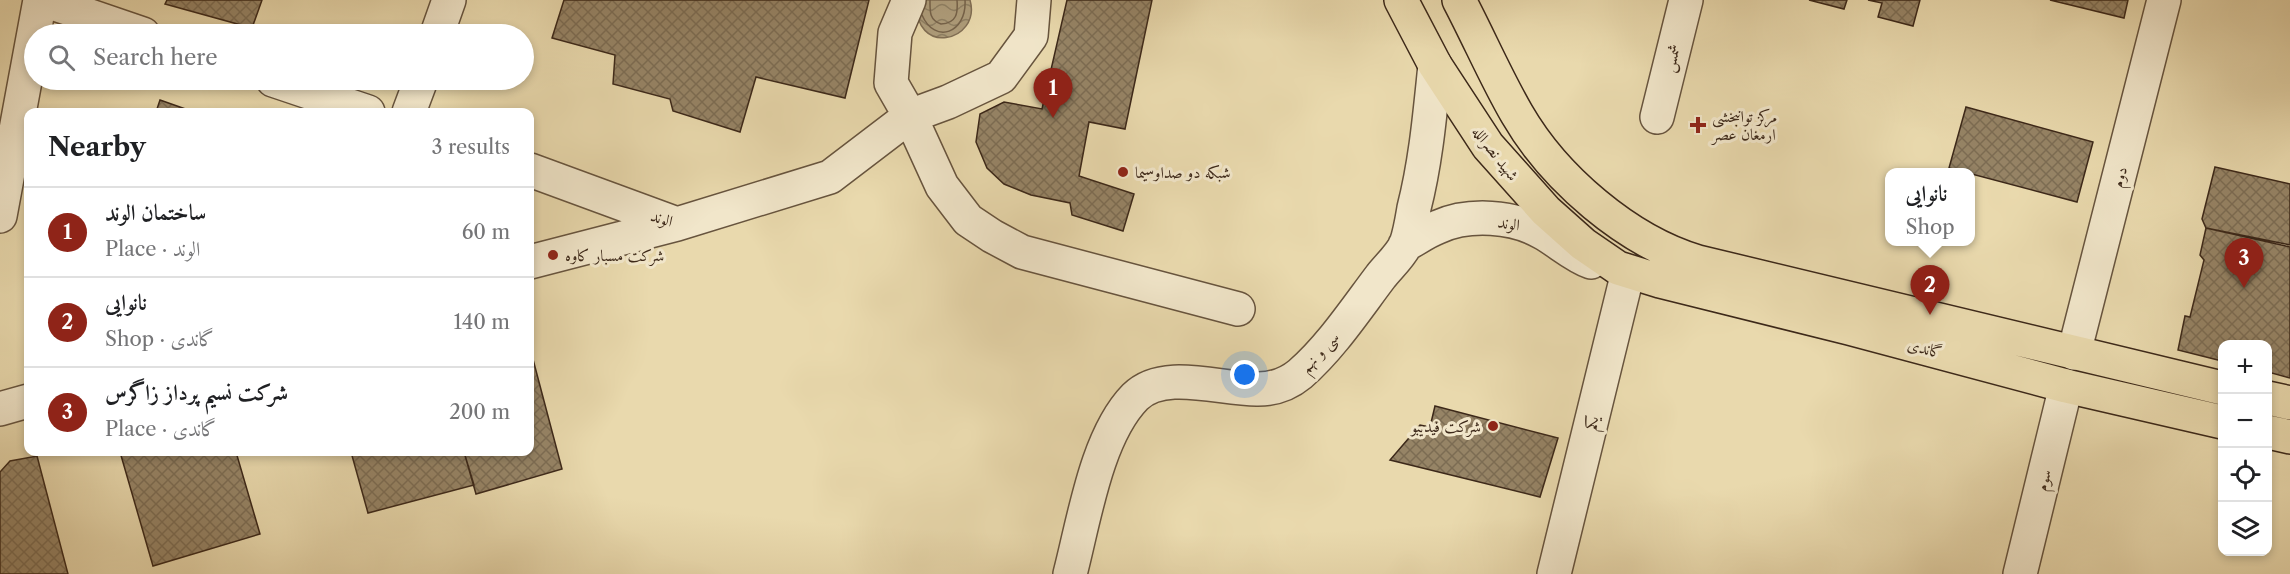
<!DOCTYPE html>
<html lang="en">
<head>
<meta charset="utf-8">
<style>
	:root { --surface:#fff; --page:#f2f2f2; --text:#202124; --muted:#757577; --line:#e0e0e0; --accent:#8f2418 }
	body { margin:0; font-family:"Libre Caslon Text",Amiri,serif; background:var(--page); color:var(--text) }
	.controls { position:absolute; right:18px; bottom:18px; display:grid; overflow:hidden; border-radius:12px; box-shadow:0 3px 9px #0003 }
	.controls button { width:54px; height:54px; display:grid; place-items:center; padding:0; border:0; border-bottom:2px solid var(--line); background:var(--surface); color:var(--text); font:30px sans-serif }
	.you { position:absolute; left:1245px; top:375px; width:21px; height:21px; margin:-15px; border:4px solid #fff; border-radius:50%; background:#1a73e8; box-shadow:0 0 0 9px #1a73e833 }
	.badge { display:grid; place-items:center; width:39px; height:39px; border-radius:50%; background:var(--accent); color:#fff; font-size:20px; font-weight:700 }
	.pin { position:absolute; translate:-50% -50px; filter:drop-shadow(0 2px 3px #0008) }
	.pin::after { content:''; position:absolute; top:32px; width:21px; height:18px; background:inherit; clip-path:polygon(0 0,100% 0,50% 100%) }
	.popup { position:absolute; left:1885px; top:168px; width:90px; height:78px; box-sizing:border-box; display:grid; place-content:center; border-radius:12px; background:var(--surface); filter:drop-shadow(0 2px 4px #0005); font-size:20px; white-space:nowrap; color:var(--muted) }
	.popup b { font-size:22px; color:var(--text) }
	.popup::after { content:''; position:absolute; left:50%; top:100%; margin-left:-12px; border:12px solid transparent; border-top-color:var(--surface) }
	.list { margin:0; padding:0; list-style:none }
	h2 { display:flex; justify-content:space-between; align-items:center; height:78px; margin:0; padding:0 24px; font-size:26px }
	h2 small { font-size:20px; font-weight:400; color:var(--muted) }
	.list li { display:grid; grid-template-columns:39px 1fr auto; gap:18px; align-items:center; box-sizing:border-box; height:90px; padding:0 24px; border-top:2px solid var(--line) }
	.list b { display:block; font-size:22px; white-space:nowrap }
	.list p { margin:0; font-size:20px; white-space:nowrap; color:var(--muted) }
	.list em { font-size:20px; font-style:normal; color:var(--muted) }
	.icon { flex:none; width:33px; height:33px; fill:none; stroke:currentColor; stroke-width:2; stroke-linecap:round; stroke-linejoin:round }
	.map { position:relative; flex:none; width:2290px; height:574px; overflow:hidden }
	.search { position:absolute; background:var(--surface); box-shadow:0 3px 9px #0003; left:24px; top:24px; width:510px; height:66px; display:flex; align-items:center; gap:15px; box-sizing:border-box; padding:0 21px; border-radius:33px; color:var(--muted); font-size:22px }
	.panel { position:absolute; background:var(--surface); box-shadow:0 3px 9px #0003; left:24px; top:108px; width:510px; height:348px; border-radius:12px }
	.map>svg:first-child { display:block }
	.water { fill:url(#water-waves); stroke:#806e54; stroke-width:1.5 }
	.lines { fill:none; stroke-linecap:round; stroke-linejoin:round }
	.shore { stroke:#75624a; stroke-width:1.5 }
	.building { fill:url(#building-cross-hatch); stroke:#3c2819; stroke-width:1.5 }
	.minor-casing { stroke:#67543e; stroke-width:36 }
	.major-casing { stroke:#3c2819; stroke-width:36 }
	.minor { stroke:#f1e6ca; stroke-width:33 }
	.major { stroke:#e9d9ad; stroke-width:33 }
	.poi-dot { fill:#8f2418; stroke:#f1e6ca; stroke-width:2 }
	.labels { text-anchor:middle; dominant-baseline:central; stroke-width:6; stroke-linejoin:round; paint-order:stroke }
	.street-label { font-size:16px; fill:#3c2819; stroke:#f1e6ca }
	.poi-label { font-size:16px; fill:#3c2819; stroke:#f1e6ca; text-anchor:start }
</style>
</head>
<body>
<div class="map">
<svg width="2290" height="574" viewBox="0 0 2290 574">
	<defs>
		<pattern id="water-waves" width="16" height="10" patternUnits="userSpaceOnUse" patternTransform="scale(1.5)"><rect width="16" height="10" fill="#ae9d7b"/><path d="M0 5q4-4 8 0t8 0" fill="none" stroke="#8f8064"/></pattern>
		<pattern id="building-cross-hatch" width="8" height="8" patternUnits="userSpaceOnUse" patternTransform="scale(1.5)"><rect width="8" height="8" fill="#968466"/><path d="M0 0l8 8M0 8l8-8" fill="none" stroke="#7c6c53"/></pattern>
	</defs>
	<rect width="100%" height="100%" fill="#e9d9ad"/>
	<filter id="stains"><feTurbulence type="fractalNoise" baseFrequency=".00333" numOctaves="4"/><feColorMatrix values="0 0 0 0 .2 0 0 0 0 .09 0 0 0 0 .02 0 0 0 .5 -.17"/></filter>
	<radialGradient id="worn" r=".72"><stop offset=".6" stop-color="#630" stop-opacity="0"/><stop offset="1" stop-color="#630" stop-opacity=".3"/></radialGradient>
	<path class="water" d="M917,0H970C982,42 912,58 917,0Z"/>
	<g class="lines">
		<path class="shore" d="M930,0C930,11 929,20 941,24C957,23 958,13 957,0
			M922,15C935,45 967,33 965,0"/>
	</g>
	<path class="building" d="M167,0H262L252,28L165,4Z
		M564,0H869L845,98L756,77L740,132L673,111L670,99L613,84L615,55L552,38Z
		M1067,0H1152L1125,129L1089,122L1079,176L1134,194L1123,231L1072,215L1070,203L1031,195L1004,184L987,168L976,142L980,114L1004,102L1042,109Z
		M1809,0H1847L1844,9Z
		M1868,0H1920L1913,26L1878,17L1882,3Z
		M2050,0H2128L2124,18Z
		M160,100L194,112H156Z
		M1966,107L2093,142L2077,202L1949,168Z
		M2215,167L2290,184V245L2206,228L2202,219Z
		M2206,228L2290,247V378L2268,372V344H2222V361L2178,350L2185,316L2190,317L2204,260L2200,255Z
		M530,348L562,469L476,494L464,452H530Z
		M1435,406L1558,438L1540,497L1390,460L1420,425L1430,427Z
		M120,452H236L260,534L153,566Z
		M351,452H464L474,485L368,513Z
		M37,456L68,574H0V472L10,461Z"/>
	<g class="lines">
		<defs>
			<path id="minor" d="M43,0L143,34
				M909,0L895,33L891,83L910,116L942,186L968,220L992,236L1022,252L1238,309
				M437,34L449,0
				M273,80L368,112
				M409,112L421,80
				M1657,117L1686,0
				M530,170L677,224
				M0,216L40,0
				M1405,245C1416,239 1427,231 1438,227C1469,213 1514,216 1543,233C1559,242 1574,256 1591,262
				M530,262L677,224L830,177L910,116L948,102L1001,77L1031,36L1034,0
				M2074,353L2164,0
				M0,409L28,401
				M1070,574C1084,521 1096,437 1135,397C1164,368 1222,390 1258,389C1274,389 1288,384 1300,374C1331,347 1356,309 1381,276C1389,266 1401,255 1406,244C1410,233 1412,220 1414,208C1426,161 1430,113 1435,65
				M1554,574L1628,272
				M2020,574L2066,386"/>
			<path id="major" d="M1401,0L1435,65L1488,146L1546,211L1583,244L1618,268L1660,281L1849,328L2066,386L2222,422
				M1459,0C1479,38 1496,78 1517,114C1554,178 1627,241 1698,262L2222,388
				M2268,398L2290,403
				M2268,432L2290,437"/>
		</defs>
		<use href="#minor" class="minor-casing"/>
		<use href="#major" class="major-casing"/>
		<use href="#minor" class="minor"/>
		<use href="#major" class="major"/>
	</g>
	<g class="poi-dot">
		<path d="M1695 116h6v6h6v6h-6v6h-6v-6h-6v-6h6z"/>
		<circle cx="1123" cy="172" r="6"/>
		<circle cx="553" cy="255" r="6"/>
		<circle cx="1493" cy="426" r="6"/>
	</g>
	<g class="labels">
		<g class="street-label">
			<text transform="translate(1671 58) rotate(-76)">شمس</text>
			<text transform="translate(1496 153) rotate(52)">شهید نصرالله</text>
			<text transform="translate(2119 177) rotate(-76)">دوم</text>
			<text transform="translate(662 218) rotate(17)">الوند</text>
			<text transform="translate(1509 223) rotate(9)">الوند</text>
			<text transform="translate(1925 348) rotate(15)">گاندی</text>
			<text transform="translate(1319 352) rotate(-48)">سی و نهم</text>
			<text transform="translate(1591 423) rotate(-76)">یکم</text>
			<text transform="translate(2043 480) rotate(-76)">سوم</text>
		</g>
		<g class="poi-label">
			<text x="1712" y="116">مرکز توانبخشی<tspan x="1712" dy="18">ارمغان عصر</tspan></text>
			<text x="1135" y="172">شبکه دو صداوسیما</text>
			<text x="565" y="255">شرکت مسبار کاوه</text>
			<text x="1481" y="426" text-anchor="end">شرکت فیدیبو</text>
		</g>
	</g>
	<rect width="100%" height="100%" filter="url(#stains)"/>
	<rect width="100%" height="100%" fill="url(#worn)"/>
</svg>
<div class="controls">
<button>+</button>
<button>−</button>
<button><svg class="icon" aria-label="locate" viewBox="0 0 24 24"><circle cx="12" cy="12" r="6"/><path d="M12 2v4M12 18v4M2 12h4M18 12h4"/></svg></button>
<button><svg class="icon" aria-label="layers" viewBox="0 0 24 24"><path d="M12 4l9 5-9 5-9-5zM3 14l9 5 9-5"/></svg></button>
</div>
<div class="you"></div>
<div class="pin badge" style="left:1053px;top:118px">1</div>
<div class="pin badge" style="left:1930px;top:315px">2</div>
<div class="popup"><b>نانوایی</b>Shop</div>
<div class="pin badge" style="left:2244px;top:288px">3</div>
<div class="search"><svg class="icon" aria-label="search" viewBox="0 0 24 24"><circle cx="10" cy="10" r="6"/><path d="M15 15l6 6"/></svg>Search here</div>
<section class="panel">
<h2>Nearby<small>3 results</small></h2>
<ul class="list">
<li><span class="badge">1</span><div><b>ساختمان الوند</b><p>Place · الوند</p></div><em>60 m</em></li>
<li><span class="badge">2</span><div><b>نانوایی</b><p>Shop · گاندی</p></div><em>140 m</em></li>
<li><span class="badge">3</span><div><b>شرکت نسیم پرداز زاگرس</b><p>Place · گاندی</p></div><em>200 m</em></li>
</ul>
</section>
</div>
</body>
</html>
